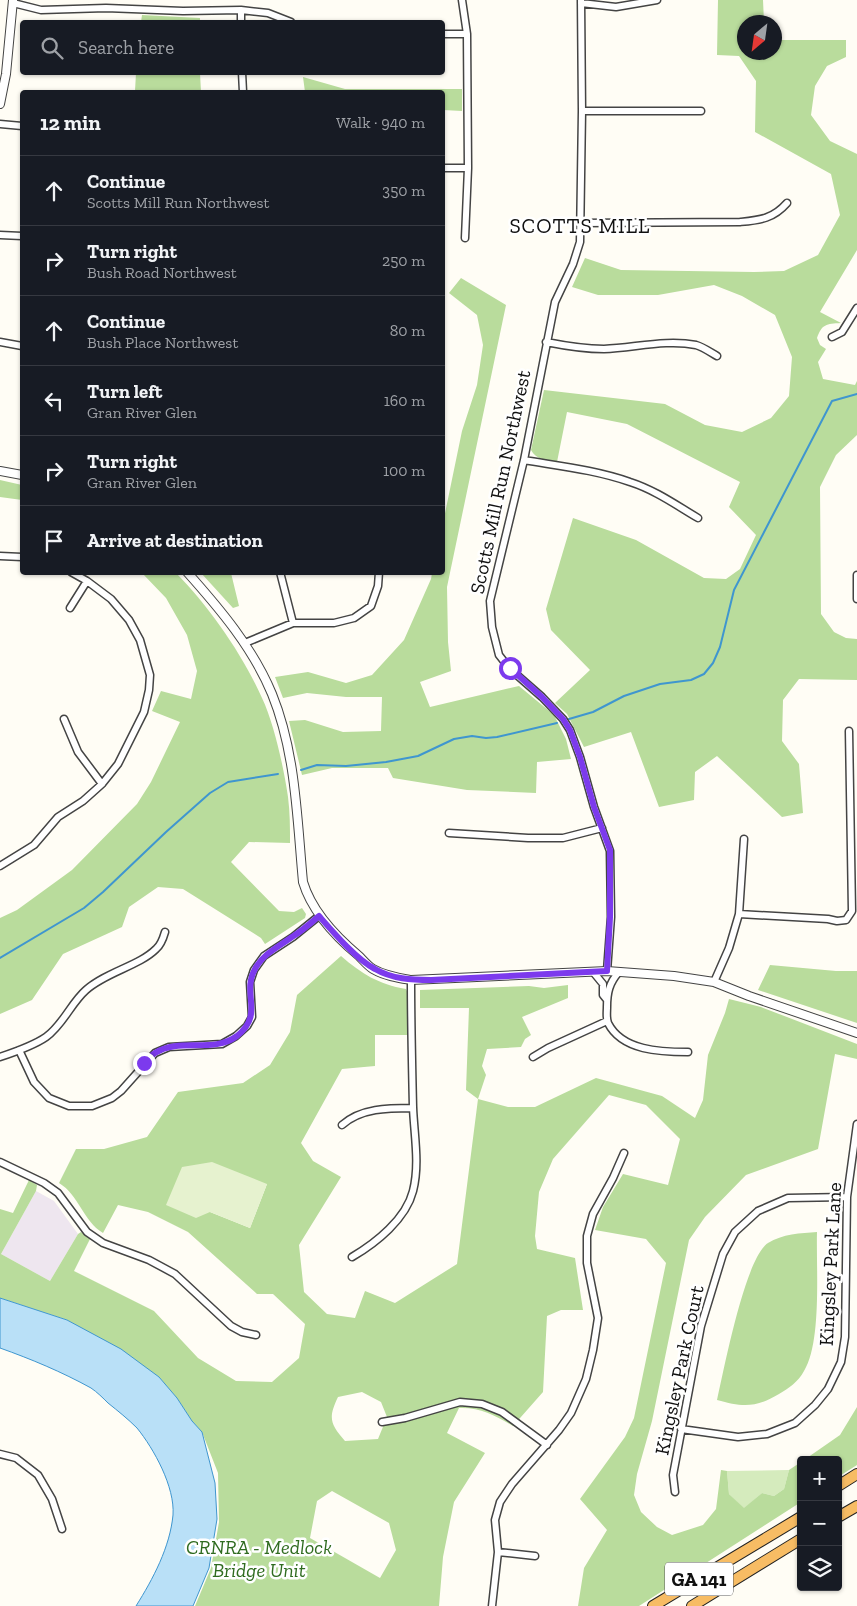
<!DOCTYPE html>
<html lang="en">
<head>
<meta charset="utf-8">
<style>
	:root { --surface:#171b24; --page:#242831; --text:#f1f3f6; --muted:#9ea1a6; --line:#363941 }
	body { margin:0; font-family:"Zilla Slab",serif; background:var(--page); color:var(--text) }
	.controls { position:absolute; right:15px; bottom:15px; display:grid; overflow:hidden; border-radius:5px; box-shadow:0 1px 4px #0004 }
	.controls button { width:45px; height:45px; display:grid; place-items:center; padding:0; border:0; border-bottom:1px solid var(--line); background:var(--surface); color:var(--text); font:25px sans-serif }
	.compass { position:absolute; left:737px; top:15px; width:45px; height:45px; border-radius:50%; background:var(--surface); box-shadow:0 1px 4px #0004; rotate:209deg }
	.stop { position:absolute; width:15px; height:15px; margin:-11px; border:4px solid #7c3aed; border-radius:50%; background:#fff }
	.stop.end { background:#7c3aed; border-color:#fff; box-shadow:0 1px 5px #0008 }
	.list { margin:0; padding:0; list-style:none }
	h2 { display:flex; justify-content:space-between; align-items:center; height:65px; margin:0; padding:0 20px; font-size:21px }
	h2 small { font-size:16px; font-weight:400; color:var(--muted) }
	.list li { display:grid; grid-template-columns:32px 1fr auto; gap:15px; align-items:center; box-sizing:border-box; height:70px; padding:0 20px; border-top:1px solid var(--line) }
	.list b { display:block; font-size:19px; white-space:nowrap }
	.list p { margin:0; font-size:16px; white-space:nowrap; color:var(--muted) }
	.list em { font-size:16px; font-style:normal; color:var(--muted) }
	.icon { flex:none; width:28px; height:28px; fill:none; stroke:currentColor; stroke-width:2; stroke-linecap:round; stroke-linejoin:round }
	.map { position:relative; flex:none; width:857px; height:1606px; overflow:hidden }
	.search { position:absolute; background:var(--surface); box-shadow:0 1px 4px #0004; left:20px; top:20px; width:425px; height:55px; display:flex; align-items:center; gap:12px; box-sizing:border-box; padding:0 18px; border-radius:5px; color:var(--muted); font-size:19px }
	.panel { position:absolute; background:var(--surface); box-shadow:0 1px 4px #0004; left:20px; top:90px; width:425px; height:485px; border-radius:5px }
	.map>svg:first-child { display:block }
	.industrial { fill:#eee6ef }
	.green { fill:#d5ebbd }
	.forest { fill:#b9dc9c; fill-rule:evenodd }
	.pitch { fill:#e6f2cf }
	.water { fill:#b9e0f7; stroke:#3f96cf }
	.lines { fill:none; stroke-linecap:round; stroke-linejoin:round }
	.stream { stroke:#3f96cf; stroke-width:2 }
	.minor-casing { stroke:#444; stroke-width:9 }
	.tertiary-casing { stroke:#444; stroke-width:10 }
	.trunk-casing { stroke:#222; stroke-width:12 }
	.minor { stroke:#fff; stroke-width:6 }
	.tertiary { stroke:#fff; stroke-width:8 }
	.trunk { stroke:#f7bc64; stroke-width:10 }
	.route { stroke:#7c3aed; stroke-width:6 }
	.labels { text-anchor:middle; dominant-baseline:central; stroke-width:5; stroke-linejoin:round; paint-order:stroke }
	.shield { fill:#fff; stroke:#585858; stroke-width:1 }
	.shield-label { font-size:19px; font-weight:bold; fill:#111 }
	.street-label { font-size:20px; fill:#111; stroke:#fff }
	.park-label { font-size:20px; font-style:italic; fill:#2f6b1f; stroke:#fff }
	.neighbourhood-label { font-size:21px; letter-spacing:1px; fill:#111; stroke:#fff }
</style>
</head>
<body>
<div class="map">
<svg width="857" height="1606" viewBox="0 0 857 1606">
	<rect width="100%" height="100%" fill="#fffdf5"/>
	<path class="industrial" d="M36,1191L54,1201L78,1234L50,1281L1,1254Z"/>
	<path class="green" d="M789,1470L784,1489L774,1496L762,1493L744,1509L729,1494L727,1471Z"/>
	<path class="forest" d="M718,0H763L764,22H744V52H774L775,40H846V57L827,66L815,86L811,115L830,141L857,154V250L820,312L841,323C826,324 822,324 817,338L820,345L826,349L818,362L823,379L855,385L857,381V435L836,455L820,487L821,614L834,632L846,638L857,639V680L799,679L783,700L782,741L799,764L803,813L782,817L717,756L695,772L694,800L659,807L631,732L584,747L567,714L555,703L590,670L551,630L546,609L573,518L636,540L704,578L726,579L740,569L756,535L729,507L740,482L627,424L567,412L557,462C547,460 536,460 531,450L544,390L665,404L705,425L742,432L771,418L789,396L792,357L775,315L742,296L714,285L658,295H598L572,287L585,258L621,270L754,272L784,271L818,255L840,215L831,174L755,132L756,81L739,56L717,55Z
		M142,15L200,18V22H141Z
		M136,73H200L201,92H137L135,91Z
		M303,77L345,89H462V111L443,110L442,92H305Z
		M461,278L506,305L447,587L448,642L451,671L420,682L430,707L519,686L554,715L566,739L571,759L537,762L536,793L467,790L393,778L388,768H332L302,775L289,721L305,720L343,732L381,731L382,697H346L307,693L283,698L275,677L308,672L346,683L372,675L404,640L431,579L432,573L442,572L443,523L462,431L477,385L483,345L477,315L449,293Z
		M0,480L22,485V500L0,497Z
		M142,573H176C209,606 243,655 262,698C274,723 284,769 288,797C290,812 290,828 290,843L249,842L231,862L279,911L294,912L302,908L306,914L305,918L265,944L261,938L183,889L158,887L129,907L122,927L63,954L32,1000L0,1014V918L17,910L72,870L137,804L151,782L180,722L152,711L161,691L191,699L197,671L187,635L166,598Z
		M201,573H231L239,606L233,608Z
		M341,956C362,974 378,984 406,989L408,993L407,1035H375V1066L342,1069L301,1143L313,1161L341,1177L299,1245L304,1292L327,1314L355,1318L365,1291L395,1303L457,1264L478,1099L466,1090L469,1008H420V990L529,986L544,988L568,985V998L522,1017L531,1035L525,1039L521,1047L487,1049L482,1066L486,1075L478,1099L508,1107H535L596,1078L662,1096L695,1118L703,1100L708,1055L725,1013L729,999L761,1007L857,1044V1059L835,1054L818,1149L746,1175L705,1217L689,1240L652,1421L637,1474L634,1495L641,1512L657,1527L672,1535L703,1525L716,1509L721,1470L727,1471L729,1494L744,1508L762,1493L774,1496L784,1489L789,1470L801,1462V1502L639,1606H578L584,1568L607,1530L580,1499L625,1437L634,1418L666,1263L646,1239L595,1230L603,1207L623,1174L668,1185L680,1139L646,1105L609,1095L553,1159L539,1192L535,1236L537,1249L575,1258L583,1310H561L547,1316L543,1392L513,1426C496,1416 480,1407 459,1408L447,1433L485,1453L454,1502L443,1557L439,1606H195L211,1568L219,1522L218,1473L202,1432L192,1421L177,1398L159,1377L67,1320L0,1298V1209L13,1213L29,1180L37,1185L36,1191L1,1254L50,1281L78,1234L81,1232L90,1239L74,1271L154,1311L198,1358L236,1381L272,1382L299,1358L305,1324L273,1294H257L188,1232L148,1212L118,1205L103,1233C83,1221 79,1195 59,1183L76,1149H104L147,1137L178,1092L243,1083L270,1065L290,1032L297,995ZM267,1184L250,1228L210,1212ZM362,1392L381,1402L387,1417L378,1439L345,1441C330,1424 328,1418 338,1397ZM332,1491L389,1523L396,1550L380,1578L310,1538L317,1501Z
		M770,965L836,971H857V1023L758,990Z
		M817,1232C816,1267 822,1342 804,1371C798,1382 789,1388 779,1394C756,1408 742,1407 717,1400C724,1370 745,1258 768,1243C782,1234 801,1233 817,1232Z
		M857,1407V1465L838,1477V1460H804L840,1435Z"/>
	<path class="pitch" d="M212,1162L267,1184L250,1228L210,1212L196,1218L166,1205L182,1167Z"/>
	<path class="water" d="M0,1298L67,1320L121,1349L159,1377L177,1398L192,1421L202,1432L215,1483L217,1519L209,1568L193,1606H136C153,1579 170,1547 173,1515C175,1487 154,1449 137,1428C128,1419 118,1411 108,1403C103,1398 97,1392 91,1388C62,1372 31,1359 0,1348Z"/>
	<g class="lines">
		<path class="stream" d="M569,719L593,712L624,696L660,684L691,680L704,674L713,663L720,647L734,590L832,401L857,394
			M301,770L317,765L346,766L386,762L418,756L454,739L472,736L486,738L497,737L557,723
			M0,958L84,908L103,892L166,832L210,793L228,782L278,774"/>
		<defs>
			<path id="minor" d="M462,0L467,34L468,168L465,238
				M581,0L582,111L580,242L573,264L555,302L524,460L490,601L492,627L499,655L510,669L542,697L563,719L570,730L580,757L594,807L610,851L611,917L607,971
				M13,3L41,10L106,8L183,11L241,10L268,13L291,22
				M581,3L616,7L657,0
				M241,10V22
				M442,34H467
				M242,72L243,92
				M582,111H701
				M0,124L22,126
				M442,168H468
				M580,223L740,222C760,220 773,219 787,203
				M0,235L22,236
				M832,337L842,332L857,308
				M0,342L22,346
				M546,342C566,346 584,349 604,349C634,348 666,339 696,345C703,347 710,352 717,356
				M524,460C559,466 596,470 630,482C655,490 676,505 698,518
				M0,556L22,557
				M280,572L293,623
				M857,599V575
				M70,608L87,581
				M245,643L293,623H334L354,618L371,606L378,586L379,572
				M64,719L78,752L102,784
				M449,833L528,838H563L602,828
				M0,866L34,845L58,817L83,801L102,784L118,764L144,712L149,690L150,675L140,640L129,620L111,599L87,581L71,572
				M739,914L828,919L837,921L846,920L852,911L849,731
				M619,972C609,983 607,993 607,1007C607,1012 606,1018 608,1023C622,1051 661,1052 688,1052
				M594,973L603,984V995L607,1000
				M714,982L729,948L739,914L744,839
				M19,1050L34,1082L49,1098L69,1106H92L112,1098L121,1091L155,1053L169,1047L222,1044L236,1036L247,1026L252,1017L250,982L254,970L264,956L293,937L319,916
				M0,1057C15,1052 33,1046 46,1037C63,1025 71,1003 86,990C106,972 139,966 156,949C161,945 163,939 165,932
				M533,1057L548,1048L607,1021
				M342,1125C361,1108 388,1108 413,1108
				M0,1162L44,1183L58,1193L87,1232L103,1243L149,1260L175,1274L231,1326L242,1332L256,1335
				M352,1257C376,1243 406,1219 413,1191C420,1164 414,1134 413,1107C412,1064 411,1022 411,980
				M382,1422L405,1418L460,1402L482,1404L502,1412L547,1445
				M681,1429L738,1437L767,1434L795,1423L815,1405L828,1389L841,1362L845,1337L847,1197L857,1124
				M0,1454L16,1458L38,1475L52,1499L62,1529
				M675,1492L673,1475L701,1326L723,1254L735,1232L758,1211L788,1198L847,1197
				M498,1552L535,1556
				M492,1606L498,1552L495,1520L500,1502L512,1484L559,1430L571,1413L586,1379L593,1350L598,1318L587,1263V1236L593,1214L613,1178L624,1153"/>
			<path id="tertiary" d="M0,104L6,74L13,0
				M0,471L22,475
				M187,572C220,609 253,648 272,694C296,753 297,819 303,882C312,912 335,936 359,956C363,960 368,966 373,969C385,976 399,978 411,980L607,971L674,976L714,982L749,996L857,1033"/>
			<path id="trunk" d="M838,1486L857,1474
				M838,1517L857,1506
				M653,1606L801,1517
				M692,1606L801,1539"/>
		</defs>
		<use href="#minor" class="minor-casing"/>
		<use href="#tertiary" class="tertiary-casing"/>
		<use href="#trunk" class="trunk-casing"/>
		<use href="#minor" class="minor"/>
		<use href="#tertiary" class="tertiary"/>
		<use href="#trunk" class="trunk"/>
	</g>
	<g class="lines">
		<path class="route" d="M144,1063C148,1060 151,1055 155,1053C180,1037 213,1054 237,1036C265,1014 241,994 255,969C263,954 278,947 292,937C302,931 311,923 319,916C333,932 356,959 375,969C392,979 412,980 431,980L607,971L610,917V850L594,807L580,757L570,730L563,719L542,697L510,668"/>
	</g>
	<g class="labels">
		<rect class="shield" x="665" y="1562.5" width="68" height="33" rx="4"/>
		<g class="shield-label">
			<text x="699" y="1579">GA 141</text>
		</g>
		<g class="street-label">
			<text transform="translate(500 482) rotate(-78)">Scotts Mill Run Northwest</text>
			<text transform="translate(830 1264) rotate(-87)">Kingsley Park Lane</text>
			<text transform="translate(679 1370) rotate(-78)">Kingsley Park Court</text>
		</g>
		<g class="park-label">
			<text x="259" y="1547">CRNRA - Medlock<tspan x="259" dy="23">Bridge Unit</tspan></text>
		</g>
		<g class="neighbourhood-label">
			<text x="580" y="225">SCOTTS MILL</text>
		</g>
	</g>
</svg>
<div class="controls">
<button>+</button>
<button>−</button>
<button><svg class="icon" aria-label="layers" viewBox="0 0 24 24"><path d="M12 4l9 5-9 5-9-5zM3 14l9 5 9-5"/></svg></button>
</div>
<svg class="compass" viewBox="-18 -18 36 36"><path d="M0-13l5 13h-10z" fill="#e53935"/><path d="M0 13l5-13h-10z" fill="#9ea1a6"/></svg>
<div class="stop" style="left:510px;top:668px"></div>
<div class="stop end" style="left:144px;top:1063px"></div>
<div class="search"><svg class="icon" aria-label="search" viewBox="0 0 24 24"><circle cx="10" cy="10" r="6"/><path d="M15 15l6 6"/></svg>Search here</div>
<section class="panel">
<h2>12 min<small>Walk · 940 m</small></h2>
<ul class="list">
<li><svg class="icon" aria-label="ahead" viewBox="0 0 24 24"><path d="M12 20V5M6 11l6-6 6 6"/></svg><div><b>Continue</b><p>Scotts Mill Run Northwest</p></div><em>350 m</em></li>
<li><svg class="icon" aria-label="right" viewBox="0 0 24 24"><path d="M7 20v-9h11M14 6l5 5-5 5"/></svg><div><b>Turn right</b><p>Bush Road Northwest</p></div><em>250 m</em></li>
<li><svg class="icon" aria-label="ahead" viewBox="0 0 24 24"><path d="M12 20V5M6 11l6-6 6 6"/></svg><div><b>Continue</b><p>Bush Place Northwest</p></div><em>80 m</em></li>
<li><svg class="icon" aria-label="left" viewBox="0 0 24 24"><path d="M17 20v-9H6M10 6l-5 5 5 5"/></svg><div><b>Turn left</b><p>Gran River Glen</p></div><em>160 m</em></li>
<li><svg class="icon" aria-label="right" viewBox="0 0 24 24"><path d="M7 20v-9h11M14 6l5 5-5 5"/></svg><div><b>Turn right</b><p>Gran River Glen</p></div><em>100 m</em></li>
<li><svg class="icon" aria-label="arrive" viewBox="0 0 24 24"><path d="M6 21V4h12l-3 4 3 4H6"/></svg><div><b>Arrive at destination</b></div></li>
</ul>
</section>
</div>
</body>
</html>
